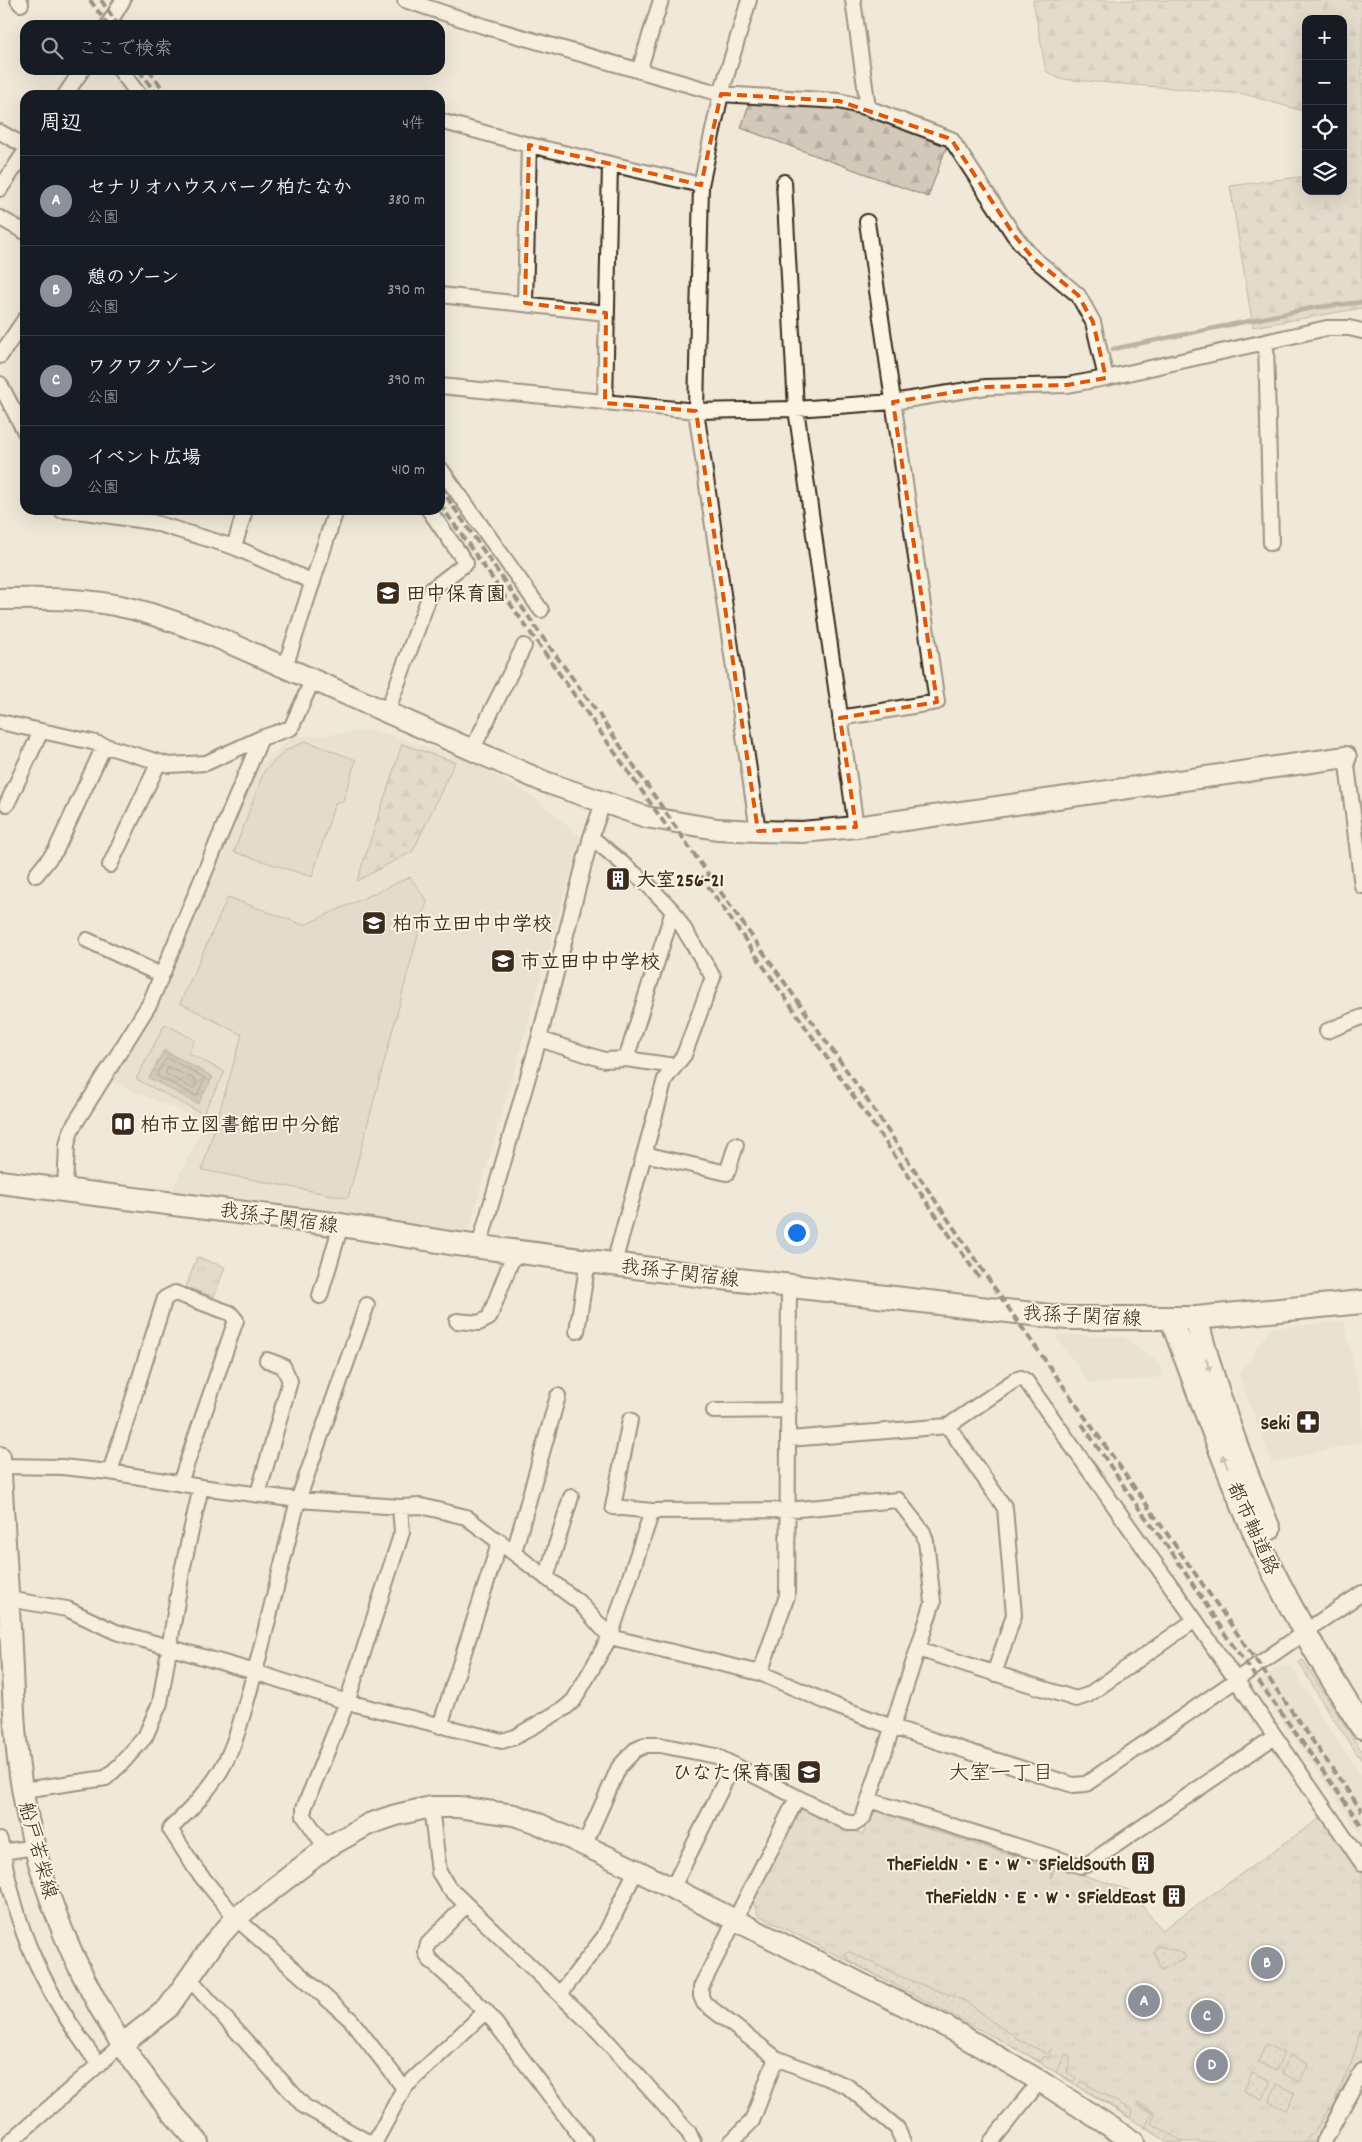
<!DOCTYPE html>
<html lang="ja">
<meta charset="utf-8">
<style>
:root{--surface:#171b24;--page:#242831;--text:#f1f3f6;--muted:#9ea1a6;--line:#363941;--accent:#8c9099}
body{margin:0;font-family:Dekko,"Klee One",sans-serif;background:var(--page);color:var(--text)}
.controls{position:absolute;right:15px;top:15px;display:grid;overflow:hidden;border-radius:10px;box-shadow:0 5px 20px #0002}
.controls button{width:45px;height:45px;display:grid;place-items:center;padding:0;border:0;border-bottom:1px solid var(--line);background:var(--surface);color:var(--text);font:25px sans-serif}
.you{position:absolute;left:796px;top:1232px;width:18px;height:18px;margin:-12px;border:4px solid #fff;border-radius:50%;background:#1a73e8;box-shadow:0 0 0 8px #1a73e833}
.badge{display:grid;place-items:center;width:32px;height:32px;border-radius:50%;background:var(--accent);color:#fff;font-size:16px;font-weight:700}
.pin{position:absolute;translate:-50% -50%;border:2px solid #fff;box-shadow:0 1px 5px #0006}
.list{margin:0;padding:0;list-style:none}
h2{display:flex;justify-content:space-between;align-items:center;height:65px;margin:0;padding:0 20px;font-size:21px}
h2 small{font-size:16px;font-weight:400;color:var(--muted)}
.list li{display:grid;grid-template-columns:32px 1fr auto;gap:15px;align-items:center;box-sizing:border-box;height:90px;padding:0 20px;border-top:1px solid var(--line)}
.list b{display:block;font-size:19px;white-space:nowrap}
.list p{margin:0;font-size:16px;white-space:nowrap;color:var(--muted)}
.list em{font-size:16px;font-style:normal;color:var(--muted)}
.icon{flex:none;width:28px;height:28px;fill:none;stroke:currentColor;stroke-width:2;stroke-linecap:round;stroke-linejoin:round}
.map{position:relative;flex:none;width:1362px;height:2142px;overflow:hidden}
.search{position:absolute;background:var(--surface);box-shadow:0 5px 20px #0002;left:20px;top:20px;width:425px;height:55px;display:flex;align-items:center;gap:12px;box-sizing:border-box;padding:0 18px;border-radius:15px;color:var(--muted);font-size:19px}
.panel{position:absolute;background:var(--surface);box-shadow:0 5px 20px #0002;left:20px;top:90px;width:425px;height:425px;border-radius:15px}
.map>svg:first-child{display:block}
.built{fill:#e1d9c9}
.grass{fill:url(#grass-tufts);stroke:#867a6c}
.forest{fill:url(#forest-firs);stroke:#867a6c}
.garden{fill:url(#garden-dots);stroke:#867a6c}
.pitch{fill:#d2c9ba;stroke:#867a6c}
.water{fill:url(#water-waves);stroke:#7e7163}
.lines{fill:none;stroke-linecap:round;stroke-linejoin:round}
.shore{stroke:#67594c;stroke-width:1}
.stream{stroke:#7e7163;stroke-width:4.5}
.street-casing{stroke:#3b2a1e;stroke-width:18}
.secondary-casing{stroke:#3b2a1e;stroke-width:24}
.primary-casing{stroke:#3b2a1e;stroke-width:26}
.street{stroke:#fcf5e5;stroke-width:14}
.secondary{stroke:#fcf5e5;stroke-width:20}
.primary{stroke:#fcf5e5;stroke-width:22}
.rail{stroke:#3b2a1e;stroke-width:4;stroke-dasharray:8 4;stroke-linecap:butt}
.oneway{fill:#9c9082}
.marked{fill:none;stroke:#df570d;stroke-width:4;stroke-dasharray:10 6;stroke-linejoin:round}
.labels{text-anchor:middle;stroke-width:4;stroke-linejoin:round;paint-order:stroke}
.poi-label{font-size:20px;font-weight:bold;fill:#3b2a1e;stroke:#fcf5e5;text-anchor:start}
.street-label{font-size:20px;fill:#3b2a1e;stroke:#fcf5e5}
.neighbourhood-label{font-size:21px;fill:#3b2a1e;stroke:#fcf5e5}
</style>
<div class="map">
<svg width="1362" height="2142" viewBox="0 0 1362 2142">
<defs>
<pattern id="grass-tufts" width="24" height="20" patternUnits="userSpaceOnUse" patternTransform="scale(1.25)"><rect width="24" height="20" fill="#d2c9ba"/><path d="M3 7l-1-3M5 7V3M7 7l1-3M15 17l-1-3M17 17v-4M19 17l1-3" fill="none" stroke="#b5ad9f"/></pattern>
<pattern id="forest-firs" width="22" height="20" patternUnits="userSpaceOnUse" patternTransform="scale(1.25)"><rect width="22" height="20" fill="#d2c9ba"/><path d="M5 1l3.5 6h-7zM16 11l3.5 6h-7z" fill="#b5ad9f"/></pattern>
<pattern id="garden-dots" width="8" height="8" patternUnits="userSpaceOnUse" patternTransform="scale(1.25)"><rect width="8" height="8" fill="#d2c9ba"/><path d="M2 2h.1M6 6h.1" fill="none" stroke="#b5ad9f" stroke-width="1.8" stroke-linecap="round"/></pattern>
<pattern id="water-waves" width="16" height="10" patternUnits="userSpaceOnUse" patternTransform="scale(1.25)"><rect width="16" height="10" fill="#aaa091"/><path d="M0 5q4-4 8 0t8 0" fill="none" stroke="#8c8376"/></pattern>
</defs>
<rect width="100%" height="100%" fill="#f0e9d9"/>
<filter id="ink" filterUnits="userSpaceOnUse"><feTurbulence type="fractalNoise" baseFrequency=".02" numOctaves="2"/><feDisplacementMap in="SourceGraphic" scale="10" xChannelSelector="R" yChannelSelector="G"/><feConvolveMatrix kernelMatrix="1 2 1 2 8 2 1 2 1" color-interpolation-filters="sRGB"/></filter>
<g filter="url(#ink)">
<path class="built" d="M 371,729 L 473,762 L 534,798 L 581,837 L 467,1236 L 171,1192 L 205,1121 L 109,1081 L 156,1010 L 256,769 L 291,737 L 324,735 Z
M 1344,1321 L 1362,1400 L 1362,1442 L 1272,1463 L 1239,1375 L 1270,1328 Z
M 1054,1334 L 1124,1337 L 1160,1364 L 1164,1377 L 1090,1384 Z
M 1280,1665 L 1292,1667 L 1329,1729 L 1362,1776 L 1362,1836 L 1260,1689 L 1262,1679 Z"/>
<path class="grass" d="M 197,1257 L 225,1267 L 214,1297 L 186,1287 Z
M 1303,1660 L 1362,1752 L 1362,1761 L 1326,1708 L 1299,1662 Z
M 806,1807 L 863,1835 L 871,1811 L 878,1808 L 1129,1890 L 1162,1930 L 1323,1816 L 1362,1871 L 1362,2059 L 1315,2142 L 1168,2142 L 1005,2041 L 758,1915 L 753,1902 L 799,1809 Z"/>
<path class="forest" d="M 1033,0 L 1362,0 L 1362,308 L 1253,327 L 1230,186 L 1306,176 L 1306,191 L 1343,191 L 1343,19 L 1306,19 L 1306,112 L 1244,94 L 1060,79 L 1046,71 Z
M 750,101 L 836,105 L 867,113 L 948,143 L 928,197 L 741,128 Z
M 402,744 L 455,762 L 413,851 L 357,881 Z"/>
<path class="garden" d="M 901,1815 L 1055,1865 L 1051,1878 L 1051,1868 L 900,1820 Z
M 1158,1946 L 1178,1951 L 1185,1955 L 1185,1959 L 1161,1970 L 1154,1952 L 1156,1947 Z
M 850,1952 L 904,1978 L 963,2000 C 981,2010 993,2025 1012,2034 L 1014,2032 L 1017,2033 L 1015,2037 C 1025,2044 1037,2048 1048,2054 L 1051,2049 L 1053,2050 L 1049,2059 L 1044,2056 L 1041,2062 L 848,1960 L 845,1953 Z
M 1362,2026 L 1362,2059 L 1340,2101 L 1335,2099 L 1336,2097 L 1352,2061 Z
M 1266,2044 L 1284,2053 L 1276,2070 L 1258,2062 Z
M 1066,2054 L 1071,2057 L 1067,2072 L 1076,2078 L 1073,2082 L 1056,2072 Z
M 1290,2055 L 1308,2064 L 1300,2082 L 1282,2073 Z
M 1252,2072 L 1271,2081 L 1262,2099 L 1244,2091 Z
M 1081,2081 L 1133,2111 L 1130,2117 L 1078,2086 Z
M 1277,2084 L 1295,2093 L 1286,2110 L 1269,2102 Z
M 1138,2103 L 1156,2113 L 1151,2123 L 1183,2142 L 1168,2142 L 1145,2127 L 1153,2113 L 1137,2105 Z
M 1329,2109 L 1335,2110 L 1315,2142 L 1304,2142 L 1313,2133 Z"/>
<path class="pitch" d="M 306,741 L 356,760 L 343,801 L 335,803 L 312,877 L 234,852 L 264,771 L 285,751 Z
M 410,877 L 427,901 L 348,1198 L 202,1170 L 242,1035 L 180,1003 L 228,897 L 304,925 Z
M 165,1024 L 195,1040 L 188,1053 L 225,1072 L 203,1114 L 136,1079 Z"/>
<path class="water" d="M 164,1050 L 213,1077 L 198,1104 L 149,1078 Z"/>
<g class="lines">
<path class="shore" d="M 167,1058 L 205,1078 L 197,1096 L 157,1076 L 157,1074 Z
M 168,1067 L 196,1080 L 195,1087 L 192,1088 L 166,1074 Z"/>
<path class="stream" d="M 1113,349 L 1312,308 L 1362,302"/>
<defs>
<path id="street" d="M 18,0 L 21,4
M 405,0 L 483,26 L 721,94 L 839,101 L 868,108 L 951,139 L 1014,235 L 1032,257 L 1078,295 L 1093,322 L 1106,378 L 1327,328 L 1349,328 L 1362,331
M 749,0 L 721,94 L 701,185 L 696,411 L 758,831
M 853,0 L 868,108
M 108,25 L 123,0
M 120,70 L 139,95
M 639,71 L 661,0
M 65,95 L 82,70
M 440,121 L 529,145 L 701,185
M 0,132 L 25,146
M 784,182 L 796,409 L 856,827
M 0,189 L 25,152
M 0,218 L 25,232
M 440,295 L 606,313
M 525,303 L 529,145
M 1266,342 L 1271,543
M 0,356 L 25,319
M 0,384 L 25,432
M 440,386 L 696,411 L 796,409 L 893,402 L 986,387 L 1067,385 L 1106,378
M 605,403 L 610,164
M 440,468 L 541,610
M 61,510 L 85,512 L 152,522 L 234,547 L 245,510
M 234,547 L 313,582
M 285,667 L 336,510
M 387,712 L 432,589 L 466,563 L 429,510
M 840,718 L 937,702 L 867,222
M 0,722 L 92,742 L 169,765 L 206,763 L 261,738 L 291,728 L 313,679
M 472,750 L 524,646
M 1346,757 L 1362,886
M 7,804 L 41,731
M 591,837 L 647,884 L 673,911 L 713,977 L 684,1055 L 665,1079 L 614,1263
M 110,865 L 159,762
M 36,875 L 56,850 L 104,746
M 87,940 L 161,975
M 1327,1031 L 1362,1017
M 539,1039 L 604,1060 L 626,1059 L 675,1066
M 626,1059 L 673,911
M 644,1154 L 727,1173 L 736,1145
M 65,1189 L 67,1145 L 71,1130 L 150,1003 L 261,738
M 479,1246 L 539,1039 L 591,837 L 603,803
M 320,1296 L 341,1225
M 367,1305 L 298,1500 L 255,1672 L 347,1702 L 502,1741 L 515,1737 L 565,1708 L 574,1700 L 610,1637 L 652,1511 L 787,1510 L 898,1500 L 923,1532 L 926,1541 L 933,1602 L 863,1818 L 856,1823 L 848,1823 L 716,1756 L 660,1745 L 646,1745 L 635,1750 L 619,1767 L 584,1846
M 457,1321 L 479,1323 L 489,1318 L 510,1264 L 517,1251
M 577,1331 L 588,1260
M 714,1411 L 789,1410
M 630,1420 L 613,1507 L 652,1511
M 948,1426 L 1005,1508 L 1014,1615 L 994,1674
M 789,1439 L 948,1426 L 1015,1380 L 1021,1378 L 1026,1381 L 1195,1620 L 1362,1863
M 0,1466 L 62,1467 L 110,1472 L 201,1487 L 298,1500 L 400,1507 L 421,1506 L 466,1517 L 580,1603 L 610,1637 L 760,1673 L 836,1706 L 892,1727 L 1073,1785 L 1086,1784 L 1305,1632
M 110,1472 L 165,1298 L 175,1293 L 230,1313 L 236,1320 L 180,1483
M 258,1494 L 290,1381 L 283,1366 L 267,1360
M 514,1552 L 558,1396
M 546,1578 L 571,1497
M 8,1599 L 67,1609 L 116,1632 L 255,1672 C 245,1704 238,1741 221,1770 C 207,1793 189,1811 170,1829 L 197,1871 L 236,1918 L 351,2020 L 404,2088
M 1316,1624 L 1362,1593
M 918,1649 L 1076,1699 L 1088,1695 L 1195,1620
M 760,1673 L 787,1596 L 789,1286
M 440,1726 L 500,1541
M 23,1790 L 106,1778 L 121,1764 L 145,1737 L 160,1703 L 182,1571 L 201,1487
M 797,1798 L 701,1987 L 701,1996 L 704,2003 L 776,2058 L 847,2086 L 897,2128 L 903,2142
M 869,1800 L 1081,1866 L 1088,1864 L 1274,1737
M 431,1807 L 439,1872 L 448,1887 L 600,2033 L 689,2133 L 693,2142
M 0,1840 C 6,1874 19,1927 34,1958 C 51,1996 74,2031 99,2065
M 326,1848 L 304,1816 L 304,1808 L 347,1702 L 402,1532 L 400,1507
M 2,1852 L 35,1847
M 672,1889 L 733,1765
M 466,1905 L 428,1944 L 426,1952 L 429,1959 L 486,2011 L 585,2142
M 189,1978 L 304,2106 L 368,2142
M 560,1994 L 604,1937 L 636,1870
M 10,2142 L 121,2045
M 375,2142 L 404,2088 L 486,2011
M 731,2142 L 752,2121 L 776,2058
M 991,2142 L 1040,2081
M 1324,2142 L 1362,2071"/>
<path id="secondary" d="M 0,599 C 44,598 90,598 133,609 C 161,616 189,627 216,637 L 545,782 L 646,817 L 717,829 L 758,831 L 802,832 L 856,827 L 1346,757
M 0,1457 C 3,1514 7,1570 10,1627 C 13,1681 13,1735 22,1788 C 44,1921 107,2044 198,2142
M 121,2045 L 168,2008 L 216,1940 L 236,1918 L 326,1848 L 369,1824 L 396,1815 L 431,1807 L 458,1807 L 514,1815 L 535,1822 L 636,1870 L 945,2026 L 1040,2081 L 1134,2142"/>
<path id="primary" d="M 0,1182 L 341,1225 L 450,1243 L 705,1276 L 1067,1318 L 1196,1318 L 1362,1302
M 1171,1318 C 1197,1388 1222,1459 1252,1527 C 1283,1597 1321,1663 1362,1727
M 1196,1318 C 1215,1390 1240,1460 1269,1529"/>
</defs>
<use href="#street" class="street-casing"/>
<use href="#secondary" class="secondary-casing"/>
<use href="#primary" class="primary-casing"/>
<use href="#street" class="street"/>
<use href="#secondary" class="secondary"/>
<use href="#primary" class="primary"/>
<path class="rail" d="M 90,0 L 108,25
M 101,0 L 118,25
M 139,70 L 157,95
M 149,70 L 167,95
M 440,487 L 541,635 L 598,713 L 696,857 L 859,1088 L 1002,1299 L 1362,1811
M 440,504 L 670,831
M 701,876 L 980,1279
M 1082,1424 L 1140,1510 L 1173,1554 L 1227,1637 L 1362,1826"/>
</g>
<defs><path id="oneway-solid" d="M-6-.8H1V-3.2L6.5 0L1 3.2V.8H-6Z" transform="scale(1.25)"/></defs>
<g class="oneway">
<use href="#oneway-solid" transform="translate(1208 1365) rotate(73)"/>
<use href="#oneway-solid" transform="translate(1225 1461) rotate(-111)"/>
</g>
</g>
<path d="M0 0H1362V2142H0ZM 721,94 L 839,101 L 951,139 L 1014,235 L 1032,257 L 1078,295 L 1093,322 L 1106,378 L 1067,385 L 986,387 L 893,402 L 937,702 L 840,718 L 856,827 L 758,831 L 696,411 L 605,403 L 606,313 L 525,303 L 529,145 L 701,185 Z" fill="#f0e9d9" fill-opacity=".55" fill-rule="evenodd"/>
<path class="marked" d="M 721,94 L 839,101 L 951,139 L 1014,235 L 1032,257 L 1078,295 L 1093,322 L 1106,378 L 1067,385 L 986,387 L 893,402 L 937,702 L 840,718 L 856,827 L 758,831 L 696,411 L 605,403 L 606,313 L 525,303 L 529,145 L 701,185 Z"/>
<defs>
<symbol id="school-square" viewBox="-11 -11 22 22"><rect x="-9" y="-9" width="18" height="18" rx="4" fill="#3b2a1e" stroke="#fcf5e5"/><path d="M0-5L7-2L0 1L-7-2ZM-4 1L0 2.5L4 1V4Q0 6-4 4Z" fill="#fff"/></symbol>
<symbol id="building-square" viewBox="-11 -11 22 22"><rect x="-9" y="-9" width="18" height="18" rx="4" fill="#3b2a1e" stroke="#fcf5e5"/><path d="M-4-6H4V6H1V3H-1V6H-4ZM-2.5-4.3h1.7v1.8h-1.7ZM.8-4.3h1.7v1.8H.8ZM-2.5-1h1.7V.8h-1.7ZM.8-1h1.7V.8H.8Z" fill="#fff"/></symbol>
<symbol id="library-square" viewBox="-11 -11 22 22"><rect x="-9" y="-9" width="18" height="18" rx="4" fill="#3b2a1e" stroke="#fcf5e5"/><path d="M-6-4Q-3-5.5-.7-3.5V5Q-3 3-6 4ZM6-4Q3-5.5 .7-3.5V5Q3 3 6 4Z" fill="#fff"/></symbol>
<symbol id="pharmacy-square" viewBox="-11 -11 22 22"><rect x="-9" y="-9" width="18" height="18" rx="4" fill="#3b2a1e" stroke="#fcf5e5"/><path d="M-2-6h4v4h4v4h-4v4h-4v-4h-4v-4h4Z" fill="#fff"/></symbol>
</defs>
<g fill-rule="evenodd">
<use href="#school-square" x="374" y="579" width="28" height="28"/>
<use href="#building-square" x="604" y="865" width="28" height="28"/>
<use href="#school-square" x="360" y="909" width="28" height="28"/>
<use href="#school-square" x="489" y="947" width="28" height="28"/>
<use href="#library-square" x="109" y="1110" width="28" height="28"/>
<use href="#pharmacy-square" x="1294" y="1408" width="28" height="28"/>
<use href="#school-square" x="795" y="1758" width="28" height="28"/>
<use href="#building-square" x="1129" y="1849" width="28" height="28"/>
<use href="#building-square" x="1160" y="1882" width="28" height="28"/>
</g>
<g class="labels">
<g class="poi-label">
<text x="406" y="600">田中保育園</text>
<text x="636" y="886">大室256-21</text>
<text x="392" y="930">柏市立田中中学校</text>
<text x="520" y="968">市立田中中学校</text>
<text x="140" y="1131">柏市立図書館田中分館</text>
<text x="1290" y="1429" text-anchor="end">Seki</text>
<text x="792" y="1779" text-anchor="end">ひなた保育園</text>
<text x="1126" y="1870" text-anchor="end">TheFieldN・E・W・SFieldSouth</text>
<text x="1156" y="1903" text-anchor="end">TheFieldN・E・W・SFieldEast</text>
</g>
<g class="street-label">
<text transform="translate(279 1217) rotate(8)" y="7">我孫子関宿線</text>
<text transform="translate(680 1272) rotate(7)" y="7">我孫子関宿線</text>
<text transform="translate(1082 1315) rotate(3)" y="7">我孫子関宿線</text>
<text transform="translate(1254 1528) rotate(66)" y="7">都市軸道路</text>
<text transform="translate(39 1850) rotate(75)" y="7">船戸若柴線</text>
</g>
<g class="neighbourhood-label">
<text x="1001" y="1779">大室一丁目</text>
</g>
</g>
</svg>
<div class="controls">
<button>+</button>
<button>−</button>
<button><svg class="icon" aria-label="locate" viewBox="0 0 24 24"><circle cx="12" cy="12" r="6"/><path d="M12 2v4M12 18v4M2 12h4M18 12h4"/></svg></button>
<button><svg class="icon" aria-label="layers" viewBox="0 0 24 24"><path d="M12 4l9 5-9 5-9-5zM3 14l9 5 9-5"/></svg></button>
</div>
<div class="you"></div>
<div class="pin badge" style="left:1144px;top:2001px">A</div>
<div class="pin badge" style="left:1267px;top:1963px">B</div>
<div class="pin badge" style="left:1207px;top:2016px">C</div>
<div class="pin badge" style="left:1212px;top:2065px">D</div>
<div class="search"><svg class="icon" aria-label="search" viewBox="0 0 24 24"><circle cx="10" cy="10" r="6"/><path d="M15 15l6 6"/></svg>ここで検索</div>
<section class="panel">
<h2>周辺<small>4件</small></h2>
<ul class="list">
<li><span class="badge">A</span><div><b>セナリオハウスパーク柏たなか</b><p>公園</p></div><em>380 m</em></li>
<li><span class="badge">B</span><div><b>憩のゾーン</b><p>公園</p></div><em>390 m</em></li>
<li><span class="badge">C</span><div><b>ワクワクゾーン</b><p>公園</p></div><em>390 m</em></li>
<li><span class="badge">D</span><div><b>イベント広場</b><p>公園</p></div><em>410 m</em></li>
</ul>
</section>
</div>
